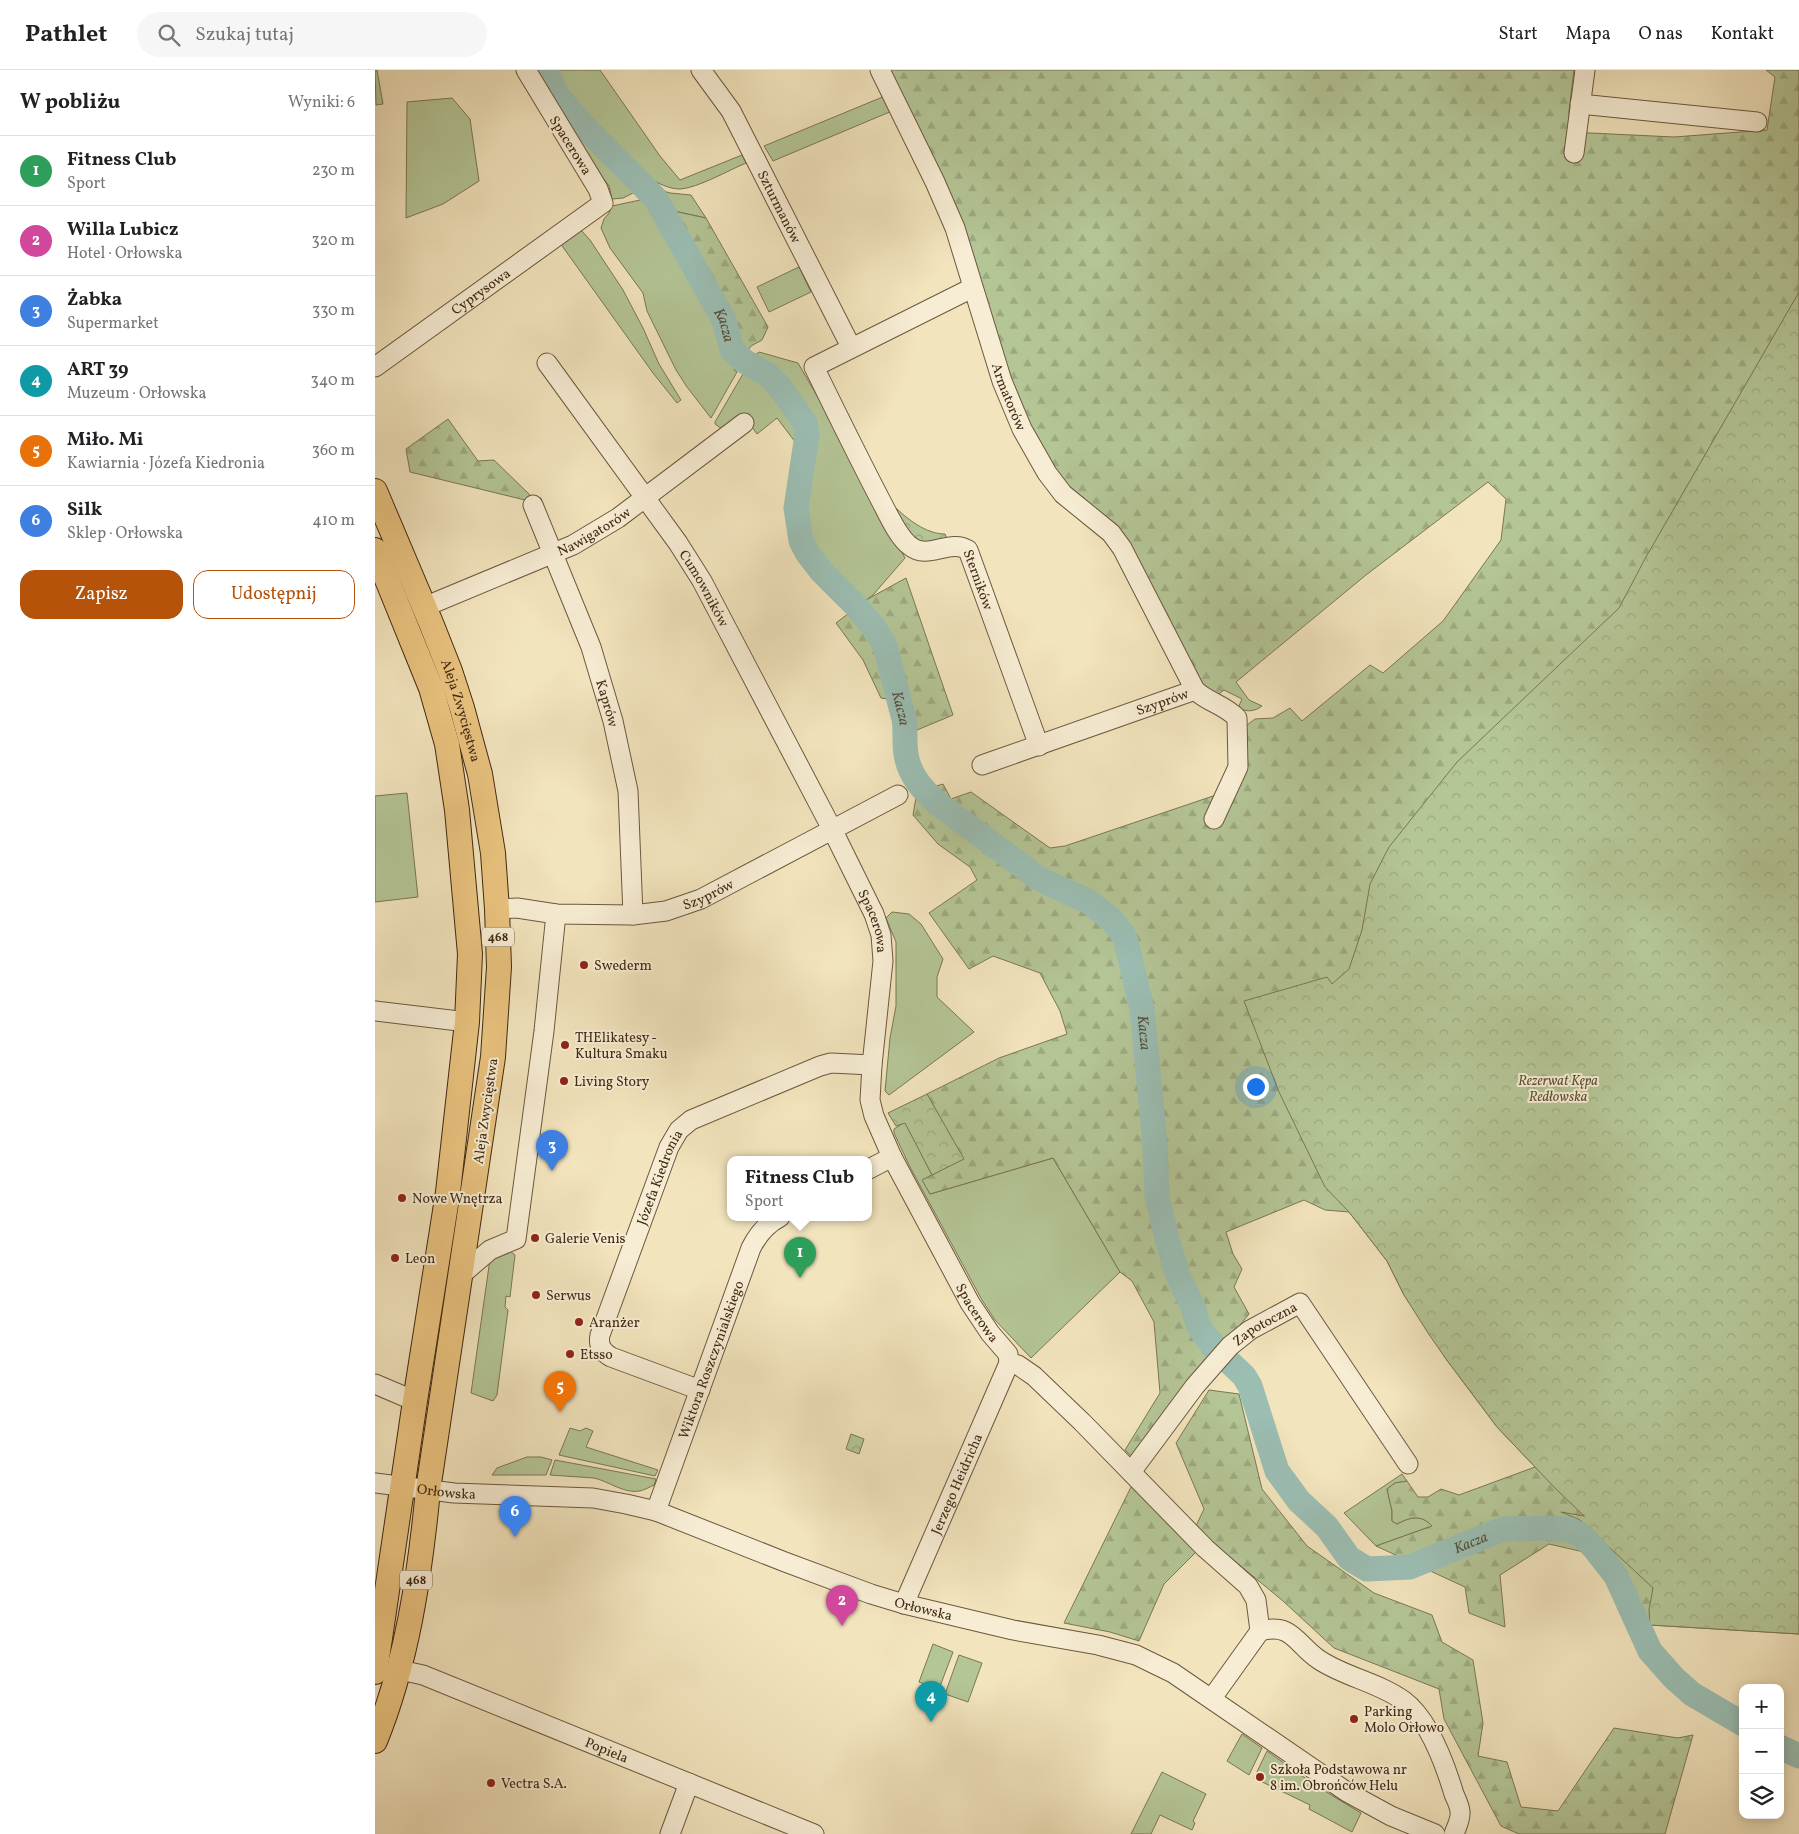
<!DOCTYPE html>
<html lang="pl">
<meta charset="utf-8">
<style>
:root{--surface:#fff;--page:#f6f6f6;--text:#202124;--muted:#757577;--line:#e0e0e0;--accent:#b45309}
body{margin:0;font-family:Vollkorn,serif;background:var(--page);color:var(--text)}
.controls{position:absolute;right:15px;bottom:15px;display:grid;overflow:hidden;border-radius:10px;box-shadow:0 2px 12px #0003}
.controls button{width:45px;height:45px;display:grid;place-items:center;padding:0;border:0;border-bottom:1px solid var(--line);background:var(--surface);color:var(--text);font:25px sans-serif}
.you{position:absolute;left:880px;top:1016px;width:18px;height:18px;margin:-12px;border:4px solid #fff;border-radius:50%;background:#1a73e8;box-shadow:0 0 0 8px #1a73e833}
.badge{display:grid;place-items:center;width:32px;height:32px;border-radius:50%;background:var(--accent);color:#fff;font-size:16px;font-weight:700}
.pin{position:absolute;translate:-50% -41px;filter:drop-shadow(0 1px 2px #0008)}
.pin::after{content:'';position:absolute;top:26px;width:18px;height:15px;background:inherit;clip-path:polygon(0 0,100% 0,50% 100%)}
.popup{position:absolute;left:352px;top:1086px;width:145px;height:65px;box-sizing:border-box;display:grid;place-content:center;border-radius:10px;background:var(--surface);filter:drop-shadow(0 1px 4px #0005);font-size:16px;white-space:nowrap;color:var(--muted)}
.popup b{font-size:19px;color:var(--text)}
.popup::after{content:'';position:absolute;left:50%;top:100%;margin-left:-10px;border:10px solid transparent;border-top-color:var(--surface)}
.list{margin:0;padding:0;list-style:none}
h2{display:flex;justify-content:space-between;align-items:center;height:65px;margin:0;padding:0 20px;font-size:21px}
h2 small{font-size:16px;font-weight:400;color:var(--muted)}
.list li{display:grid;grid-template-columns:32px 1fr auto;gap:15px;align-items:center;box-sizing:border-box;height:70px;padding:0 20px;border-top:1px solid var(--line)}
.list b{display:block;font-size:19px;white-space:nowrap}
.list p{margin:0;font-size:16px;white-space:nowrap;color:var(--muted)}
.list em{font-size:16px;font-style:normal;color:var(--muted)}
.actions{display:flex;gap:10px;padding:15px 20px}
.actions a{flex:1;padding:11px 0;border:1px solid var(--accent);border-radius:15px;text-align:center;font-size:18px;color:var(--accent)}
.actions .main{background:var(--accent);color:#fff}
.icon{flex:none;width:28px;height:28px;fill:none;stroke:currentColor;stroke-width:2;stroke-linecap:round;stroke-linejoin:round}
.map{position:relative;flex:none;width:1424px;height:1764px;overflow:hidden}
header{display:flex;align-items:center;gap:30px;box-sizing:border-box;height:70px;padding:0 25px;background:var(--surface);border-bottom:1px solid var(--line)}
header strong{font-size:24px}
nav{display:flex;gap:28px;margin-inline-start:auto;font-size:18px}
.search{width:350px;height:45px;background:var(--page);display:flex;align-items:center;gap:12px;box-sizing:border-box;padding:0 18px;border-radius:28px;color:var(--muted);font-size:19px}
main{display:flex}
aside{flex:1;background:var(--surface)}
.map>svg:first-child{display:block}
.green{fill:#b4c596;stroke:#7a7754}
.forest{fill:url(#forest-firs);stroke:#7a7754}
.park{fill:url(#park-crowns);stroke:#7a7754}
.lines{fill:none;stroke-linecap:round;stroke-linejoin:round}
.river{stroke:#9bbeb3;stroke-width:25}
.minor-casing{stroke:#6c583d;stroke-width:21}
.major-casing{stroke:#402912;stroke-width:26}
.minor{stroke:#f7edd4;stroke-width:19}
.major{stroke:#e9c27e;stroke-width:24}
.poi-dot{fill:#8f2418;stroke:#f7edd4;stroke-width:2}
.labels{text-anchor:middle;stroke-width:4;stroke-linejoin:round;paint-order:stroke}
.shield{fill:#f7edd4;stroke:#77644c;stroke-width:1}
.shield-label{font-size:12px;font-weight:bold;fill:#402912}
.street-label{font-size:14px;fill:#402912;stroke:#f7edd4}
.poi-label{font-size:14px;fill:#402912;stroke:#f7edd4;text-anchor:start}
.park-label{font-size:14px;font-style:italic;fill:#5d5033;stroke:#f7edd4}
.water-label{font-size:15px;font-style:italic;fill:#574e3a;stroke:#f7edd4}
</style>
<header>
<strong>Pathlet</strong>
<div class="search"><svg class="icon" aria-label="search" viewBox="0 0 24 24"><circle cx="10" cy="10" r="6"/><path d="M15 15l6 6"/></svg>Szukaj tutaj</div>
<nav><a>Start</a><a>Mapa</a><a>O nas</a><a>Kontakt</a></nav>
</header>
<main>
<aside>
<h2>W pobliżu<small>Wyniki: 6</small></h2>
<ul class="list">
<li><span class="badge" style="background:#2e9e5b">1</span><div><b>Fitness Club</b><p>Sport</p></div><em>230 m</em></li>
<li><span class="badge" style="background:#d1479c">2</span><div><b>Willa Lubicz</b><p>Hotel · Orłowska</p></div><em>320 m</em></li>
<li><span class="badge" style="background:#3f7fe0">3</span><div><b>Żabka</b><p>Supermarket</p></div><em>330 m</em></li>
<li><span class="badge" style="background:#0f9aa8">4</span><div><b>ART 39</b><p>Muzeum · Orłowska</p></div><em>340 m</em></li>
<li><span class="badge" style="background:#e8710a">5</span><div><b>Miło. Mi</b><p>Kawiarnia · Józefa Kiedronia</p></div><em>360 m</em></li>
<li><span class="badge" style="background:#3f7fe0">6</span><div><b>Silk</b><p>Sklep · Orłowska</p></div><em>410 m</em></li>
</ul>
<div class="actions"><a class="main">Zapisz</a><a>Udostępnij</a></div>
</aside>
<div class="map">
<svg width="1424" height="1764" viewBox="0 0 1424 1764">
<defs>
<pattern id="forest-firs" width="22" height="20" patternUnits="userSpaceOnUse" patternTransform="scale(1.25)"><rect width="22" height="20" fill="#b4c596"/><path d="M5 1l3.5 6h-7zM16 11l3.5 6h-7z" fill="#9ca980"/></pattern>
<pattern id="park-crowns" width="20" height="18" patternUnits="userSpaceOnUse" patternTransform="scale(1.25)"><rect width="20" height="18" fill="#b4c596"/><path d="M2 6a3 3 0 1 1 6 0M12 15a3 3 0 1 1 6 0" fill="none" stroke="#9ca980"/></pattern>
</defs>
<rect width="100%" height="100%" fill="#f2e4bd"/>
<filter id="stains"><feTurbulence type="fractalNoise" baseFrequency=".004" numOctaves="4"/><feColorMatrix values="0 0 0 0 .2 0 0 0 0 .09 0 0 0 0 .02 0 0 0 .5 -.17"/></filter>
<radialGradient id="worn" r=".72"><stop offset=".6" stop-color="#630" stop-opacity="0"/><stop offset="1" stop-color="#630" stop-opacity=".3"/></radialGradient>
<path class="green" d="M 0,0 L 2,0 L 8,34 L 1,35 Z
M 157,0 L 166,0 C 180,33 206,56 232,81 C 244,93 255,106 266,119 L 248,128 L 237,129 L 234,116 L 218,95 Z
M 175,0 L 225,0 L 285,86 L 305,110 L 367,85 L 371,93 C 354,100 323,118 305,119 C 296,119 287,115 279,111 L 272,115 L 210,52 L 192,31 Z
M 510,26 L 517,41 L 398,91 L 389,76 Z
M 77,28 L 95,49 L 104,111 L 68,134 L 31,148 L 32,32 Z
M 282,119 L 295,123 L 316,125 L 331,148 L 294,140 L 290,141 L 286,128 L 280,120 Z
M 270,125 L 294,161 L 344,252 L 354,283 L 364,291 L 359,300 L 362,302 L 336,348 L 312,317 L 301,300 L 272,241 L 268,223 L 235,178 L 226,158 L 229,149 L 234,143 L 237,136 L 265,130 Z
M 205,159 L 215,170 L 248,220 L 268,258 L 284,294 L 306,330 L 302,333 L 278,303 L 185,173 Z
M 424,197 L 436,222 L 394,242 L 382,217 Z
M 384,282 L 423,293 L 456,350 L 530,488 L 498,525 L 485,535 C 470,516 432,475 430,452 C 429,435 435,419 436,402 C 437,390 432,375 438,364 C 431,346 412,318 397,305 C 391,300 383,296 376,292 L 380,285 Z
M 372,297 L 390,308 L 410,330 L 425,352 L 428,373 L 424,377 L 402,348 L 382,364 L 369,346 L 347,359 L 340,354 L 340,352 Z
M 32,723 L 43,827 L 0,832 L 0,726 Z
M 517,842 L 534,844 L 546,854 L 568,889 L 562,907 L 562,927 L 599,962 L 514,1025 L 510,1021 L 515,968 L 521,936 L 521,872 L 511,848 Z
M 530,1052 L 557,1105 L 548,1110 L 555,1124 L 678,1088 L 745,1202 L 656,1288 L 620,1250 L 607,1230 L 535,1097 L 519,1063 L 519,1059 Z
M 136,1182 L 140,1185 L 135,1227 L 131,1226 L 130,1237 L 133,1240 L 122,1325 L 118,1331 L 96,1323 L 115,1189 Z
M 195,1358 L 205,1361 L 211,1358 L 218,1361 L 211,1377 L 283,1400 L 280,1406 L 184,1385 Z
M 152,1387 L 166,1387 L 177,1390 L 171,1405 L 117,1405 L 122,1398 Z
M 180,1390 L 281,1409 L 279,1415 C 275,1417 269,1420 265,1421 C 249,1424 233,1411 219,1408 L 175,1405 Z
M 1027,1404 L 1032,1411 L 1020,1413 L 1012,1419 L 1017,1441 L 1017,1451 L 1022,1454 C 1035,1447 1046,1444 1057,1456 L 1001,1476 L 969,1443 Z
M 558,1574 L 578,1582 L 564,1619 L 544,1612 Z
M 584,1585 L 607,1593 L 593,1632 L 570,1624 Z
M 867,1664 L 887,1678 L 874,1705 L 852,1691 Z
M 892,1681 L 940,1715 L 986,1743 L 977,1762 L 934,1739 L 935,1735 L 879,1708 Z
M 787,1702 L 831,1724 L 818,1751 L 820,1753 L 817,1760 L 785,1745 L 776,1764 L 756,1764 Z"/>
<path class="forest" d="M 511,0 L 1199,0 L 1194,41 L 1194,62 L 1299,67 L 1392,60 L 1400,7 L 1391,0 L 1424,0 L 1424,1564 L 1275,1555 L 1213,1483 L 1174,1474 L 1125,1505 L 1130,1557 L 1094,1543 L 1090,1517 L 1001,1476 L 1057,1456 C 1046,1444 1035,1447 1022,1454 L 1017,1451 L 1017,1441 L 1012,1419 L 1020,1413 L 1032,1411 L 1043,1427 L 1053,1427 L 1066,1419 L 1084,1425 L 1160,1397 L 1122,1357 L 1071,1289 L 1029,1225 L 1012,1191 L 974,1142 L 950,1140 L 929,1130 L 851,1162 L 858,1184 L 867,1199 L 859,1217 L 874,1244 L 757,1387 L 750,1380 L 785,1323 L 779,1252 L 757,1211 L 745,1202 L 678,1088 L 555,1124 L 547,1110 L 588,1089 L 552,1024 L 624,988 L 692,964 L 685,941 L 665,903 L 618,886 L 594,899 L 554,843 L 602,810 L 595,797 L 563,774 L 538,745 L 542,722 L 568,714 L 576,729 L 596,722 L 675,778 L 690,776 L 844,724 L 868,658 L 880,649 L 898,648 L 915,638 L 927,651 L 995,595 L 1008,603 L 1068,551 L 1126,470 L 1131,429 L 1113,412 L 991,505 L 861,612 L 874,630 L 887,636 C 879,642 872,642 863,638 L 867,629 L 849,620 L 840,627 L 830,622 L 769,504 L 691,417 L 652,357 Z
M 294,140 L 331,148 L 393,257 L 387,270 L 376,276 L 369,286 L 361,277 L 355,254 L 334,214 L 290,141 Z
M 73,349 L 103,391 L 119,390 L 156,426 L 150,430 L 35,402 L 31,379 Z
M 531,508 L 578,645 L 542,660 L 533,632 L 506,628 L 488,590 L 461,553 L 491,530 Z
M 834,1320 L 864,1324 L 887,1419 L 932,1476 L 999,1523 L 1057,1545 L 1067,1572 L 1098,1590 L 1108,1653 L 1103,1686 L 1132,1692 L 1146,1737 L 1183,1741 L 1239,1658 L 1303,1668 L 1318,1665 L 1290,1764 L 1144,1764 L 1126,1756 L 1069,1649 L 1064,1619 L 959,1578 L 908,1531 L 820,1458 L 829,1439 L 801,1373 Z
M 758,1413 L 824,1479 L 789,1514 L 764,1571 L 735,1562 L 689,1553 Z"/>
<path class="park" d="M 1424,222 L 1424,1564 L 1275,1555 L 1274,1540 L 1278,1518 L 1205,1450 L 1186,1442 L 1209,1446 L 1180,1418 L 1122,1357 L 1071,1289 L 1053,1263 L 1029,1225 L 1012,1191 L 974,1142 L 950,1117 L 904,1022 L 869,931 L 952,907 L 957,914 L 974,899 L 987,860 L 995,814 L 1014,777 L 1082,692 L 1244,538 L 1271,487 Z
M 519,436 C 532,449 551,464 570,464 L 574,474 L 537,472 Z
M 552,1024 L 589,1089 L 557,1105 L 530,1053 L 521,1056 L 513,1043 Z
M 476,1364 L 489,1369 L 484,1384 L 471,1379 Z"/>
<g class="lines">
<g class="river">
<path id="s1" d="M 170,0 L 182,25 L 205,52 L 281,129 L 349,250 L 357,280 L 369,291 L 393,305 L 404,316 L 430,353 L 432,365 L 421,438 L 426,471 L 433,484 L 447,502 L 482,537 L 500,559 L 510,576 L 529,649 C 531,661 529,673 531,684 C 534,705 547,719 562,733 L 663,808 L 714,832 L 737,850 L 750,867 L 767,939 L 780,1074 L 782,1126 L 792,1169 L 803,1206 L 818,1237 L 824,1257 L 841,1280"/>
<path id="s2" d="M 850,1288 L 869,1306 L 875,1316 L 902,1401 L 924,1431 L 952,1457 L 974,1488 L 992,1499 L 1035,1497 L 1128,1459 L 1176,1458 L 1196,1460 L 1207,1466 L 1220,1479 L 1241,1506 L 1275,1581 L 1299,1608 L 1317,1624 L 1368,1654"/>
<path d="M 1405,1677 L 1424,1686"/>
</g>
<defs>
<g id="minor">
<path id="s3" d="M 326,0 L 356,41 L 476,277"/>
<path id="s4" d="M 505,0 L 560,112 L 580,158 L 627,311 L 647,359 L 672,403 L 688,424 L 736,463 L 747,478 L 820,620 C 832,632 850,635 862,648 L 863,697 L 839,749"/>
<path d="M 1205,34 L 1382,52"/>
<path d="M 1199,83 L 1210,0"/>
<path id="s5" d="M 597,218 L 439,297 C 461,342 483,387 506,431 C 513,444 523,467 535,476 C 553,491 575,468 593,480 L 664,676"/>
<path id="s6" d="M 172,293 L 303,473 L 327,511 L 458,761 L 499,844 L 506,865 L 508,891 L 497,995 L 495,1030 L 499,1046 L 517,1087 L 595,1233 L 615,1263 L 633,1284 L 634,1293"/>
<path id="s7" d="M 0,297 L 228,133 L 223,119 L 151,0"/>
<path id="s8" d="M 158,435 L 216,577 L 238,651 L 253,721 L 258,845"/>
<path id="s9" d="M 49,537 L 198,475 L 243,448 L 369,353"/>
<path id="s10" d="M 607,695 L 820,620"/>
<path id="s11" d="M 122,839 L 142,838 L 181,844 L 258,845 L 291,841 L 326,829 L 523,725"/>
<path d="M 0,941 L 92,952"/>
<path d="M 494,1099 L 517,1087"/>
<path d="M 87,1204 L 115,1180 L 141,1169 L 169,961 L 181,844"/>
<path d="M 634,1293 L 643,1295 L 659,1306 L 707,1352 L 830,1478 L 873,1516 L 881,1530 L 885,1561"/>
<path d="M 0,1314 L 40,1331"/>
<path id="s12" d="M 325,1320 L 236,1287 C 227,1282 223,1275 225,1265 L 294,1077 L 304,1060 L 316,1050 L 445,996 L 456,993 L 497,995"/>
<path id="s13" d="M 756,1402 L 820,1316 L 855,1276 L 875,1260 L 925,1233 L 1033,1394"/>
<path id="s14" d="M 0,1413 L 79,1423 L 218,1428 L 251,1434 L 281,1441 L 410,1492 L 496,1524 L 529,1534 L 638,1560 L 723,1575 L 761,1585 L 798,1603 L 972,1722 L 1016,1746 L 1060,1764"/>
<path id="s15" d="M 281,1441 L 376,1178 C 383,1164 391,1154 405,1147"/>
<path id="s16" d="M 529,1534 L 634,1293"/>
<path d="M 885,1561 C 917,1552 921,1574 943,1589 C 969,1607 1003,1612 1029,1631 C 1054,1650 1070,1694 1079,1724 C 1081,1729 1085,1736 1085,1742 C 1086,1749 1081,1758 1079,1764"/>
<path id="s17" d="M 25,1600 L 48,1605 L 439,1764"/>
<path d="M 837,1628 L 885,1561"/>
<path d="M 295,1764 L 314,1713"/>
</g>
<g id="major">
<path id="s18" d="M 0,421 L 56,553 L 75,601 L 87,638 L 105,704 L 118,783 L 122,839 L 124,897 L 118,987 L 53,1420 C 45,1504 32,1593 0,1671"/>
<path d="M 0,480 L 56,618 L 72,674 L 82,740 L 95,884 L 92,952 L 73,1122 L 40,1331 L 0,1602"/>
</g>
</defs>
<use href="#minor" class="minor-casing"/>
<use href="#major" class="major-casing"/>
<use href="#minor" class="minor"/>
<use href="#major" class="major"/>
</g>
<g class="poi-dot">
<circle cx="209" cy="895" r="5"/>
<circle cx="190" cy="975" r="5"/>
<circle cx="189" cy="1011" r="5"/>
<circle cx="27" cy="1128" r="5"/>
<circle cx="160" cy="1168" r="5"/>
<circle cx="20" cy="1188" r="5"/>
<circle cx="161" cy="1225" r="5"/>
<circle cx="204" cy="1252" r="5"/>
<circle cx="195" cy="1284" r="5"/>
<circle cx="979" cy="1649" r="5"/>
<circle cx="885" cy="1707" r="5"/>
<circle cx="116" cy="1713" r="5"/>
</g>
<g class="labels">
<g class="shield">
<rect x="107" y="857.5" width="32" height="19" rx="4"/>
<rect x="25" y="1500.5" width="32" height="19" rx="4"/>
</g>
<g class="shield-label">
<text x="123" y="871">468</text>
<text x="41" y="1514">468</text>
</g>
<g class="street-label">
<text transform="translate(196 75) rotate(58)" y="5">Spacerowa</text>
<text dy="5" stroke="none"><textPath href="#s3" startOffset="158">Szturmanów</textPath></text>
<text dy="5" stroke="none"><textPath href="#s7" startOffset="130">Cyprysowa</textPath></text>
<text dy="5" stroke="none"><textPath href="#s4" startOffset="352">Armatorów</textPath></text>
<text dy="5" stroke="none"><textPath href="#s9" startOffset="186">Nawigatorów</textPath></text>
<text dy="5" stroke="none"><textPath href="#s5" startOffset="472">Sterników</textPath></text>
<text dy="5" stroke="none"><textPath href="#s6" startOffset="275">Cumowników</textPath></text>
<text dy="5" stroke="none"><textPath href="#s10" startOffset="191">Szyprów</textPath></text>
<text dy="5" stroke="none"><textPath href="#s8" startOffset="212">Kaprów</textPath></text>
<text dy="5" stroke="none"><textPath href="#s18" startOffset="236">Aleja Zwycięstwa</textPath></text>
<text dy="5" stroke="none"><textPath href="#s11" startOffset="215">Szyprów</textPath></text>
<text dy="5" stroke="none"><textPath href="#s6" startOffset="649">Spacerowa</textPath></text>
<text transform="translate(110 1041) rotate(-82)" y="5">Aleja Zwycięstwa</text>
<text dy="5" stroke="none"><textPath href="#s12" startOffset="290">Józefa Kiedronia</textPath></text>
<text dy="5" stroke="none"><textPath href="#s6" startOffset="1069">Spacerowa</textPath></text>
<text dy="5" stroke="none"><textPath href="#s13" startOffset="202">Zapotoczna</textPath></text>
<text dy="5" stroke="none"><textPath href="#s15" startOffset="161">Wiktora Roszczynialskiego</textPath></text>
<text dy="5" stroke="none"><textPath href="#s16" startOffset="131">Jerzego Heidricha</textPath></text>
<text dy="5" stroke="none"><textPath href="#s14" startOffset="72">Orłowska</textPath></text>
<text dy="5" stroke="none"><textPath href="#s14" startOffset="568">Orłowska</textPath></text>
<text dy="5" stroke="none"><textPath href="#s17" startOffset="222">Popiela</textPath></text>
</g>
<g class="poi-label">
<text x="219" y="900">Swederm</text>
<text x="200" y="972">THElikatesy -<tspan x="200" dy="16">Kultura Smaku</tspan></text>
<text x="199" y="1016">Living Story</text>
<text x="37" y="1133">Nowe Wnętrza</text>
<text x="170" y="1173">Galerie Venis</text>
<text x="30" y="1193">Leon</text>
<text x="171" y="1230">Serwus</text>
<text x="214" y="1257">Aranżer</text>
<text x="205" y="1289">Etsso</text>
<text x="989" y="1646">Parking<tspan x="989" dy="16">Molo Orłowo</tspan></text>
<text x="895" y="1704">Szkoła Podstawowa nr<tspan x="895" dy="16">8 im. Obrońców Helu</tspan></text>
<text x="126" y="1718">Vectra S.A.</text>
</g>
<g class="park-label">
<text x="1183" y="1015">Rezerwat Kępa<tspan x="1183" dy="16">Redłowska</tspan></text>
</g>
<g class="water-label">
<text dy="5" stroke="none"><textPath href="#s1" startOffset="315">Kacza</textPath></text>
<text dy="5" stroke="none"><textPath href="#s1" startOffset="765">Kacza</textPath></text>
<text dy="5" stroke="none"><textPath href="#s1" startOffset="1201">Kacza</textPath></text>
<text dy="5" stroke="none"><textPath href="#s2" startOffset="370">Kacza</textPath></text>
</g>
</g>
<rect width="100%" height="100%" filter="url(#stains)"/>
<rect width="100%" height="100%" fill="url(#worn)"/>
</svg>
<div class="controls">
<button>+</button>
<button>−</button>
<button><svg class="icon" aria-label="layers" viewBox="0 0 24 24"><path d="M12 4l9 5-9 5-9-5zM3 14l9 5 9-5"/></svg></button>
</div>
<div class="you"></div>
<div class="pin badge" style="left:425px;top:1208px;background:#2e9e5b">1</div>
<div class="popup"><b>Fitness Club</b>Sport</div>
<div class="pin badge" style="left:467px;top:1556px;background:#d1479c">2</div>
<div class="pin badge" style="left:177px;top:1101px;background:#3f7fe0">3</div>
<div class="pin badge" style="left:556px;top:1652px;background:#0f9aa8">4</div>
<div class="pin badge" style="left:185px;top:1342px;background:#e8710a">5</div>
<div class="pin badge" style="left:140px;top:1467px;background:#3f7fe0">6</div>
</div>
</main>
